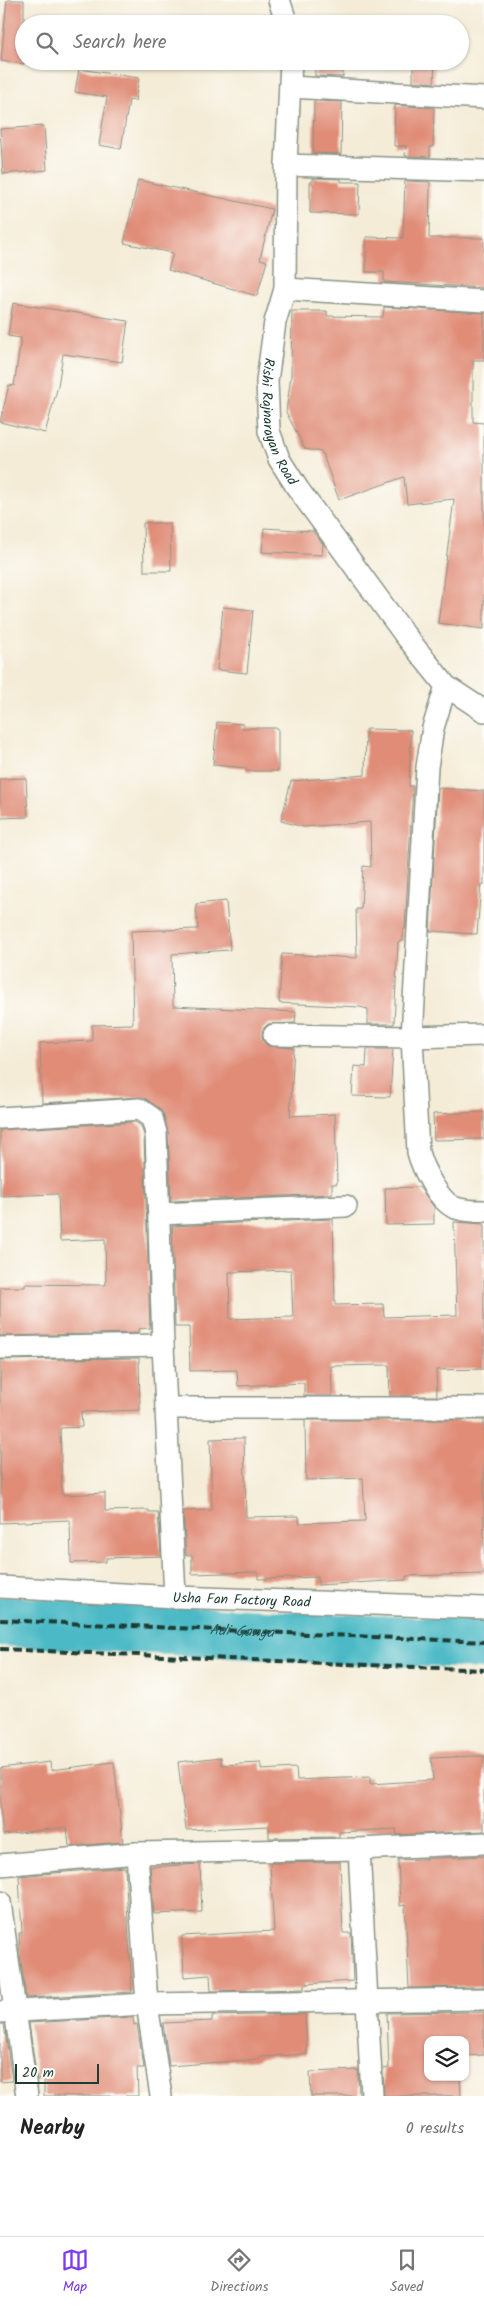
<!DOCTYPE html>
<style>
:root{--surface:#fff;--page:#f2f2f2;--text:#222;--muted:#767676;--line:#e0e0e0;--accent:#7c3aed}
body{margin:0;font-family:Kalam,sans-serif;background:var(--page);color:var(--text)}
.controls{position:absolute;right:15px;bottom:15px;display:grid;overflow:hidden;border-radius:10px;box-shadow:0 1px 4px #0004}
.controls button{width:45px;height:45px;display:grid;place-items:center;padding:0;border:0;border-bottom:1px solid var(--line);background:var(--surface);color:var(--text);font:25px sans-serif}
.scale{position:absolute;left:15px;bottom:12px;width:84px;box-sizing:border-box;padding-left:5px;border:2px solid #1f3d34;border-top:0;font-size:14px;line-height:18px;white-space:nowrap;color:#1f3d34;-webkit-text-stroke:4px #fdfcf7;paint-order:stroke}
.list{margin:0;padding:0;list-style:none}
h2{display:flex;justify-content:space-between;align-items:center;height:65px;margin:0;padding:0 20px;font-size:21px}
h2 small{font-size:16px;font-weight:400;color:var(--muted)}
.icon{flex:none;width:28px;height:28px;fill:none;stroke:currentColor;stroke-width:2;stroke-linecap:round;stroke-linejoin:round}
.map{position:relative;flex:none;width:484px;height:2096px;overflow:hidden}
.search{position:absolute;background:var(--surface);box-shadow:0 1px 4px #0004;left:15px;right:15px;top:15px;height:55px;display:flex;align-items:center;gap:12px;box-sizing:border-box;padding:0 18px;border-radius:28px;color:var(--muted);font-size:19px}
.sheet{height:140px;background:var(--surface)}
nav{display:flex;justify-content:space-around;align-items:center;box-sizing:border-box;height:70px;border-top:1px solid var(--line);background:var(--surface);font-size:14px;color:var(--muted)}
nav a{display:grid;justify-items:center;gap:2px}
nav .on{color:var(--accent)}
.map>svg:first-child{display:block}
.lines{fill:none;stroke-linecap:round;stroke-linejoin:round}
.river{stroke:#4cbac6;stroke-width:50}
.building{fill:#e08c77;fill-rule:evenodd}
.minor-casing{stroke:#8a9486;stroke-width:24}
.minor{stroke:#fff;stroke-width:21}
.rail{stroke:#1f3d34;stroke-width:4;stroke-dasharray:8 4;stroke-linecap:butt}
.labels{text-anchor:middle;stroke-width:4;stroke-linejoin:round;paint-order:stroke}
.street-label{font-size:14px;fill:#1f3d34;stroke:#fdfcf7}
.water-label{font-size:15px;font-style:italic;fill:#2c6260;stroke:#fdfcf7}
</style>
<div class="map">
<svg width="484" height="2096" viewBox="0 0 484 2096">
<rect width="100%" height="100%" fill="#fdfcf7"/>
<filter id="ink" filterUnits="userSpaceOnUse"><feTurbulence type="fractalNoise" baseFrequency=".02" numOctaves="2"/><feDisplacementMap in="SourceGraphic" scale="10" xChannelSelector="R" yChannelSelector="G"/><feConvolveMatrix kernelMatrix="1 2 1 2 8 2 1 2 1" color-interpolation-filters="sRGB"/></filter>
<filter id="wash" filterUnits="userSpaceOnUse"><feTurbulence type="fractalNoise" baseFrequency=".0096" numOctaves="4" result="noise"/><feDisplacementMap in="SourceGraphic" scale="20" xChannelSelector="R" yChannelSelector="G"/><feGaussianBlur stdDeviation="1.12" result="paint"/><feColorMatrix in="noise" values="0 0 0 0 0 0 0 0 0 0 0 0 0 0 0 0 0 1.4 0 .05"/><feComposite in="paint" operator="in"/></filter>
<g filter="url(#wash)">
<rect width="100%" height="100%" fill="#f4ecd7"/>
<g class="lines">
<path class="river" d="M 0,1621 L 341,1639 L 484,1644"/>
</g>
<g id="blocks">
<path class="building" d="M 7,0 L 24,0 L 24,64 L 1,61 Z
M 315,61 L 343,61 L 343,77 L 315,76 Z
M 413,61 L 435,61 L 434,83 L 413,81 Z
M 79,69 L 139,78 L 135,101 L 129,100 L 121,149 L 99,145 L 107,97 L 75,92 Z
M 314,101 L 342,102 L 341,154 L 313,153 Z
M 395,105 L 434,108 L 433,147 L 430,147 L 430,157 L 405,156 L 406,146 L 394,146 Z
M 44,126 L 47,170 L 3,174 L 0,129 Z
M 313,178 L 341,179 L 341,182 L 360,182 L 359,214 L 310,213 L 310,182 L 313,182 Z
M 138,180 L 272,209 L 260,259 L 267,261 L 257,296 L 168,270 L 173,253 L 124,243 Z
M 405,181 L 430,182 L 429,238 L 484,238 L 484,288 L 384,282 L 384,272 L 366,272 L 366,237 L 403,238 Z
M 13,303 L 128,321 L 122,362 L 63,354 L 58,386 L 45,433 L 0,422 L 9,385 L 14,386 L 21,338 L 8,336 Z
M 384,307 L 484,313 L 484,360 L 473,360 L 473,422 L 484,423 L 484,629 L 438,623 L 454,499 L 407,504 L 404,477 L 339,500 L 322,452 L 305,449 L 286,412 L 291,376 L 292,311 L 327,311 L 327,316 L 383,317 Z
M 143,523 L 170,523 L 171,571 L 144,571 Z
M 264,528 L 313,531 L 323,544 L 322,555 L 262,552 Z
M 223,607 L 253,610 L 247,673 L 217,670 Z
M 217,722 L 243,724 L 242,728 L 278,728 L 278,771 L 246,771 L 246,768 L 213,765 Z
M 366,729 L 411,730 L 409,786 L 413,786 L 405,929 L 403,929 L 403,941 L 398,942 L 394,1024 L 368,1024 L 368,1009 L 360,1007 L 279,1003 L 282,954 L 357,958 L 356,909 L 361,909 L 363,866 L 371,867 L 370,822 L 304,827 L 281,821 L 291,781 L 365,775 Z
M 26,778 L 28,817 L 0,818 L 0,779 Z
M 438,788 L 484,791 L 484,885 L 481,884 L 477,934 L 430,931 Z
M 226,901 L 230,950 L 172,954 L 173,1006 L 296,1012 L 295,1023 L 268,1024 L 263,1029 L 262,1035 L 263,1041 L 268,1046 L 294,1048 L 290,1116 L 335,1114 L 337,1184 L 332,1184 L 332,1194 L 171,1201 L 168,1132 L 164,1115 L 159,1108 L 146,1099 L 138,1097 L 42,1103 L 40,1043 L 92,1041 L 92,1025 L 133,1024 L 131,931 L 198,929 L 196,904 Z
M 367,1049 L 393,1049 L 390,1097 L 352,1096 L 354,1066 L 366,1067 Z
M 484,1112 L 484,1139 L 434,1140 L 433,1114 Z
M 135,1122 L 141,1126 L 144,1135 L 150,1328 L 138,1329 L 138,1333 L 0,1336 L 0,1287 L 25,1287 L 25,1284 L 106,1285 L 105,1239 L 60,1241 L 58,1194 L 0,1196 L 0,1130 Z
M 419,1187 L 434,1207 L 434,1224 L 386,1225 L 385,1188 Z
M 333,1219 L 335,1305 L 383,1304 L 384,1317 L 457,1315 L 454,1222 L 484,1224 L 484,1369 L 436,1370 L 437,1396 L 390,1396 L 389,1365 L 331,1366 L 332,1396 L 304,1396 L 304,1383 L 238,1386 L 237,1370 L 190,1371 L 189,1327 L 175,1327 L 172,1226 ZM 291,1270 L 293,1317 L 230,1319 L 229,1272 Z
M 139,1358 L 140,1410 L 81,1412 L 82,1427 L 60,1428 L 62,1495 L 105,1493 L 105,1511 L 149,1510 L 149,1512 L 158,1512 L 161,1556 L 106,1558 L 106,1562 L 71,1563 L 70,1520 L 0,1523 L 0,1360 Z
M 305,1420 L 484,1420 L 484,1574 L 406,1576 L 406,1580 L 318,1585 L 318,1577 L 258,1579 L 258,1572 L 192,1574 L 192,1555 L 186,1555 L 183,1511 L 212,1510 L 210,1439 L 244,1438 L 246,1517 L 299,1516 L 299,1523 L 365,1521 L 363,1478 L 306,1480 Z
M 473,1756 L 484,1756 L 484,1831 L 397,1835 L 396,1829 L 339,1832 L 339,1837 L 269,1838 L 269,1826 L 186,1830 L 178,1762 L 221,1757 L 222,1765 L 261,1763 L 261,1770 L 296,1768 L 297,1780 L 370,1777 L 370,1784 L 433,1780 L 431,1758 Z
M 50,1762 L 51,1770 L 114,1762 L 123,1842 L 69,1846 L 67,1827 L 3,1835 L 0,1809 L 0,1768 Z
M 484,1856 L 484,1987 L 409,1988 L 405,1905 L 400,1906 L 398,1860 Z
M 340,1862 L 343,1933 L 351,1933 L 353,1981 L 304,1984 L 304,1989 L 211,1991 L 210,1975 L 184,1977 L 182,1936 L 274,1931 L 270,1863 Z
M 200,1864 L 202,1912 L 154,1914 L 150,1867 Z
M 125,1867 L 132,1992 L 26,1998 L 20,1955 L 19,1933 L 22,1933 L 19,1876 Z
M 484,2012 L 484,2055 L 465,2056 L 465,2040 L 428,2040 L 428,2077 L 460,2077 L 461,2096 L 384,2096 L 383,2069 L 389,2068 L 387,2013 Z
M 305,2014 L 307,2054 L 260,2057 L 260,2059 L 169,2066 L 163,2023 L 212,2021 L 212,2016 Z
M 133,2017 L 134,2025 L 137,2024 L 144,2068 L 137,2068 L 138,2096 L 44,2096 L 44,2079 L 37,2080 L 29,2023 Z
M 0,2024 L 4,2024 L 12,2081 L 0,2082 Z
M 358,2070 L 359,2096 L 311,2096 L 310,2072 Z"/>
</g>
</g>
<g filter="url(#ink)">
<use href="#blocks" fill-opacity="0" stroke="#8a9486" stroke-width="1"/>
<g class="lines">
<defs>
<g id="minor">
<path d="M 279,0 L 287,24"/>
<path id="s1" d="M 291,61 L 286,165 L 285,289 L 275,322 L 267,381 L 269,431 L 279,459 L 298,489 L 405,635 L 446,686 L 484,711"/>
<path d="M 290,87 L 484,98"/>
<path d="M 286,165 L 484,171"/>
<path d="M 285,289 L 484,301"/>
<path d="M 446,686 L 433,728 L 427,767 L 412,1037 L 418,1152 C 422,1168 438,1199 453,1207 C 462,1211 474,1211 484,1211"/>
<path d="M 274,1035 L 412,1037 L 484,1035"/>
<path d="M 0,1118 L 139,1109 L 152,1118 L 156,1133 L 163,1345 L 175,1597"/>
<path d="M 159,1214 L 346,1206"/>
<path d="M 0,1348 L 163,1345"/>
<path d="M 166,1408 L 484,1408"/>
<path id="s2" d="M 0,1587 L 175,1597 L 484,1608"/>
<path d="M 359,1849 L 484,1843"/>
<path d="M 137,1853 L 147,2004 L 161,2096"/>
<path d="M 0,1865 L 137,1853 L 359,1849 L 372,2096"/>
<path d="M 0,1902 L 27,2096"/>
<path d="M 0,2012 L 147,2004 L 484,1999"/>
</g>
</defs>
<use href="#minor" class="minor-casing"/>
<use href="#minor" class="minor"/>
<g class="rail">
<path id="s3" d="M 0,1620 L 484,1642"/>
<path d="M 0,1649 L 484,1670"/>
</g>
</g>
</g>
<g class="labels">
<g class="street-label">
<text dy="5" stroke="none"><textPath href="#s1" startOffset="365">Rishi Rajnarayan Road</textPath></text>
<text dy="5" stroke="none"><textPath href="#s2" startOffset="242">Usha Fan Factory Road</textPath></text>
</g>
<g class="water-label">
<text dy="5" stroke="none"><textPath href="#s3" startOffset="242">Adi Ganga</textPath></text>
</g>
</g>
</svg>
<div class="controls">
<button><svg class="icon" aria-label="layers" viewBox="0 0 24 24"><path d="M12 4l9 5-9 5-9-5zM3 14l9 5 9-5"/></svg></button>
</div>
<div class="scale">20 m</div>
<div class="search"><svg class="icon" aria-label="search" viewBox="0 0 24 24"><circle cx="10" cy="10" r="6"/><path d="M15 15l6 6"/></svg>Search here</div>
</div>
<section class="sheet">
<h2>Nearby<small>0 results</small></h2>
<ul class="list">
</ul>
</section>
<nav>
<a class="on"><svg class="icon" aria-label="map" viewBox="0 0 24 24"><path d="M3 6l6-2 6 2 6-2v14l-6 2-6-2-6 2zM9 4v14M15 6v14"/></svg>Map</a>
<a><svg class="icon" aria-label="directions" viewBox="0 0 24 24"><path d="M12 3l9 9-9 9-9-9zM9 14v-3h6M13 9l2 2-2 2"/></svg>Directions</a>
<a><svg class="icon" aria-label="saved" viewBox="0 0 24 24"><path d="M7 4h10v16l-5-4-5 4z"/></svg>Saved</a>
</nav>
